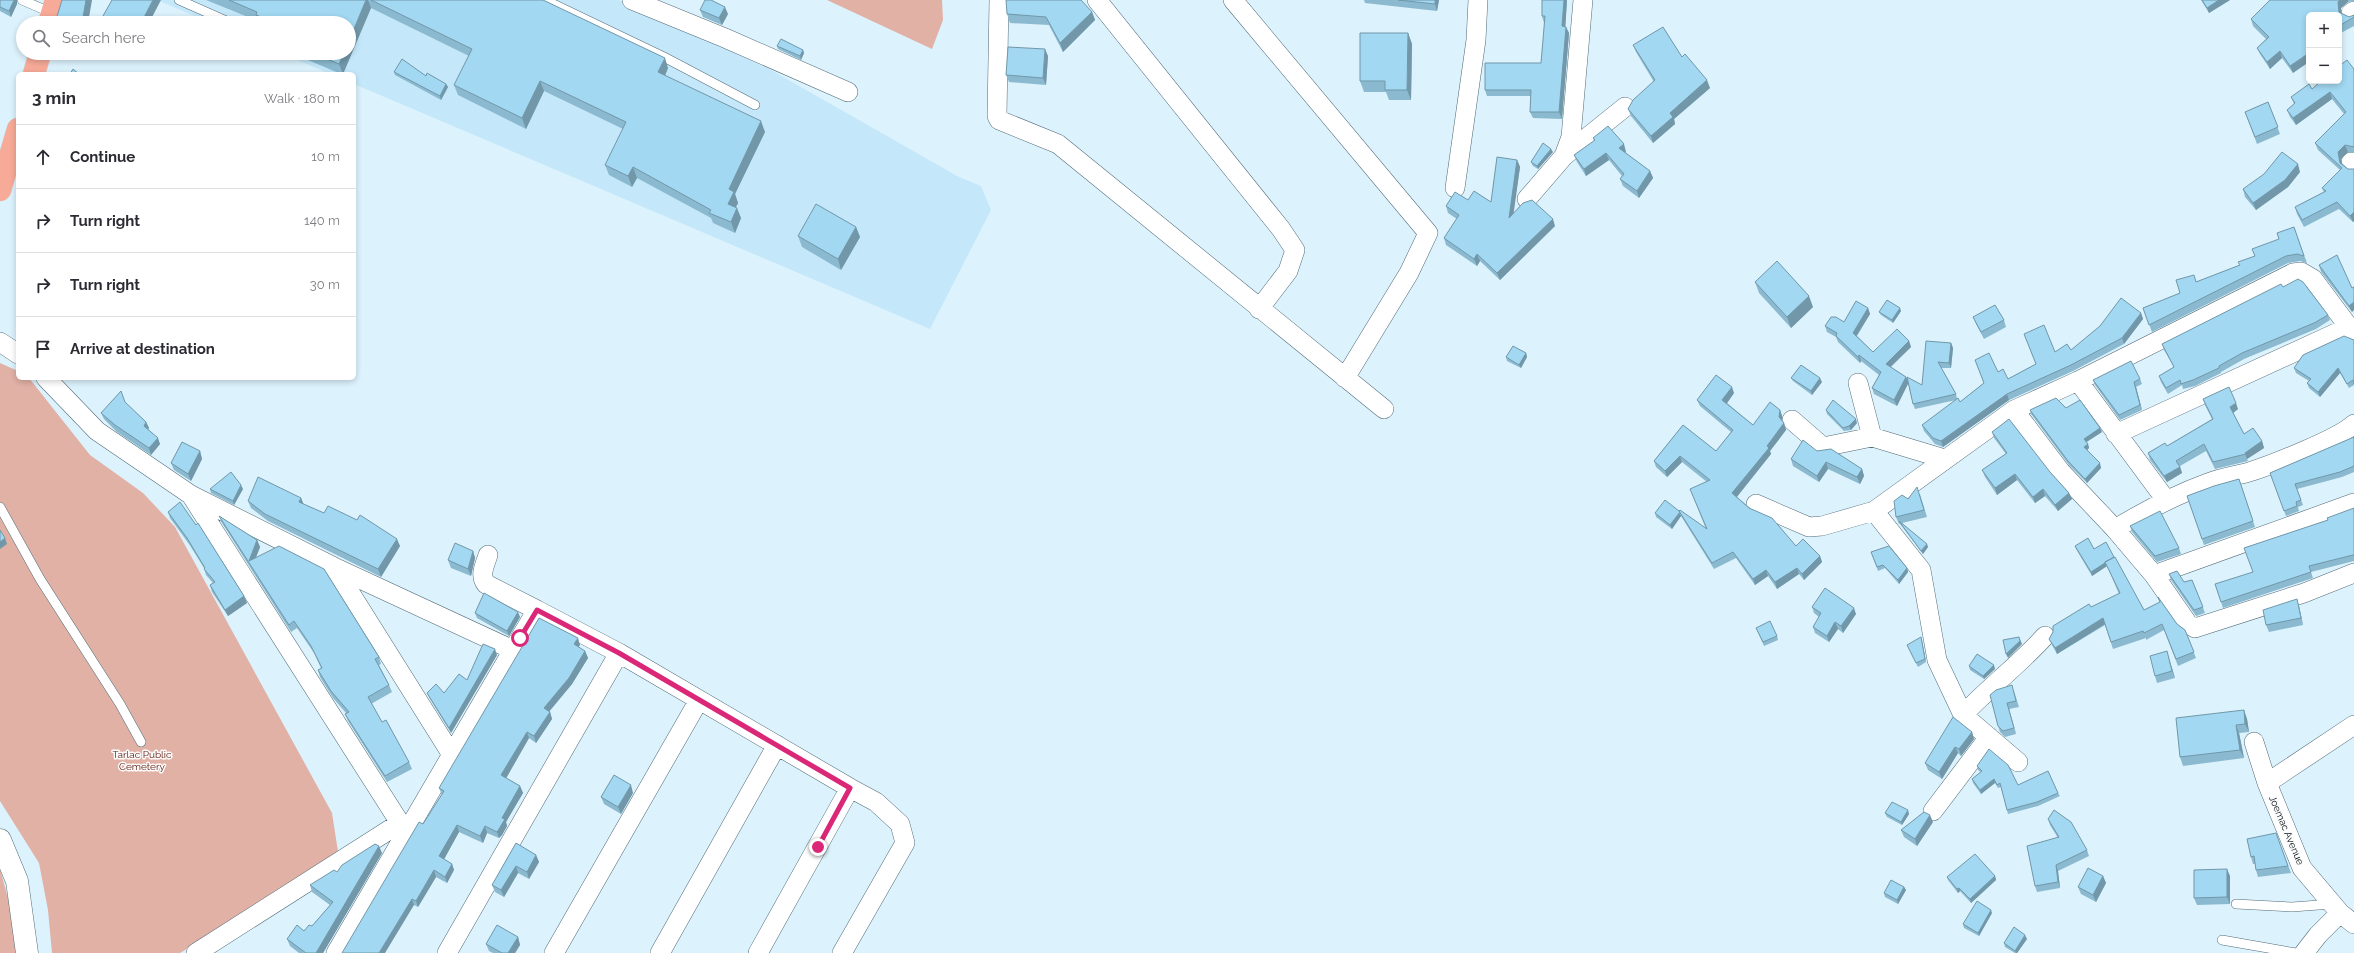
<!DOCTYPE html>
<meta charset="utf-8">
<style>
:root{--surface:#fff;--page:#f7f7f7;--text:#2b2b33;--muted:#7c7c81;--line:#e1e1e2}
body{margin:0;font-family:Raleway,sans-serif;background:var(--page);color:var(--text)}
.controls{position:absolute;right:12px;top:12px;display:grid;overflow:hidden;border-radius:6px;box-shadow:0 2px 6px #0003}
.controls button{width:36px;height:36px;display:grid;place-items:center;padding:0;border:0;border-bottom:1px solid var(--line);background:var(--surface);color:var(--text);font:20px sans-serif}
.stop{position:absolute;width:12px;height:12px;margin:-9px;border:3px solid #db2777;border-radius:50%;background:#fff}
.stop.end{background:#db2777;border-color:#fff;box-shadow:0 1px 4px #0008}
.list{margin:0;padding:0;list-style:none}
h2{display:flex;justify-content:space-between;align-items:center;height:52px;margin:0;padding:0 16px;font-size:17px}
h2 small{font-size:13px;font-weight:400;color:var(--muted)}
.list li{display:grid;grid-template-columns:26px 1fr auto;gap:12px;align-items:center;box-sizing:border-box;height:64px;padding:0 16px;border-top:1px solid var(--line)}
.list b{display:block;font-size:15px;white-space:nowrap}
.list em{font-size:13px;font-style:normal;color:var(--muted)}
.icon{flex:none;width:22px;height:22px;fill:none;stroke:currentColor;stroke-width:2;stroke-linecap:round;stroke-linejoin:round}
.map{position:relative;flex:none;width:2354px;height:953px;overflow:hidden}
.search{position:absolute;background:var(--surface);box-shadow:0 2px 6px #0003;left:16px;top:16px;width:340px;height:44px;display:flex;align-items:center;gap:10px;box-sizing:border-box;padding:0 14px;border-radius:22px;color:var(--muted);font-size:15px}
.panel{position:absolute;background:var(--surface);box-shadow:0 2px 6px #0003;left:16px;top:72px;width:340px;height:308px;border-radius:6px}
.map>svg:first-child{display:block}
.built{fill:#c4e8fa}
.green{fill:#e1b1a6}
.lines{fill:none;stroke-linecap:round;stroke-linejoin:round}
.service-casing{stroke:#526b77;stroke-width:10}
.minor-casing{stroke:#526b77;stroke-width:20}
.tertiary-casing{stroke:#526b77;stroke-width:23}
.trunk-casing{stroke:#d3d4d5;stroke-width:23}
.service{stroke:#fff;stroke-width:9}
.minor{stroke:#fff;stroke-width:19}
.tertiary{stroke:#fff;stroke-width:22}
.trunk{stroke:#f7aa98;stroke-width:22}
.wall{fill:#8bbad0}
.shaded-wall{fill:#7197a9}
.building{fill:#a2d8f2;stroke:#7197a9}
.route{stroke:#db2777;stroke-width:5}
.labels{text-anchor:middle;stroke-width:3;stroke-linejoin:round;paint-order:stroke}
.park-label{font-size:10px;fill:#632214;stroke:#fbfbfb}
.street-label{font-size:10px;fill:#081116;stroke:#fbfbfb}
</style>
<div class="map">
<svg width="2354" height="953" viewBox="0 0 2354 953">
<rect width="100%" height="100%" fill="#dcf2fd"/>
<path class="built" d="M 157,0 L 619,0 L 771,70 L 959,177 L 981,186 L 991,210 L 930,329 L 354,84 L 354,74 L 330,74 L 281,53 L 349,53 L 349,23 L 211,23 Z"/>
<path class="green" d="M 827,0 L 942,0 L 943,20 L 932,49 Z
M 0,363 L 18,371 L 18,378 L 29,378 L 90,455 L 143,493 L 175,527 L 332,813 L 339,858 L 180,953 L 52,953 L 48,910 L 39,863 L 0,801 Z
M 0,869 L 17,931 L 18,953 L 0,953 Z"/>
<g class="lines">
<defs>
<path id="service" d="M 22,0 L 52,13
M 179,0 L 231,23
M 545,0 L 664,57 L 755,105
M 0,507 L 40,579 L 120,704 L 141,742
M 2236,904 L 2292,907 L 2332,904
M 2222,940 L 2296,953"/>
<path id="minor" d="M 632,0 L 725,38 L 848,92
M 999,0 L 997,116 L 999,120 L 1058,144 L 1384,409
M 1097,0 L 1281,229 L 1295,250 L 1288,271 L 1259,309
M 1233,0 L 1428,233 L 1409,273 L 1345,378
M 2351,13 L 2354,11
M 1564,156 L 1625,107
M 2351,162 L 2354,165
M 1455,188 L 1476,40 L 1478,0
M 1527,199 L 1564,156 L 1571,137 L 1583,0
M 0,342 L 18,354
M 46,378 L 97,431 L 191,495 L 400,823 L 408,830
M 2078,381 L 2166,500
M 1858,383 L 1872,437
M 2014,410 L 2061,472 L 2115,529 L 2154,575 L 2188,624 L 2195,628 L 2304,593 L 2354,573
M 1792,420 L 1823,447 L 1872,437 L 1945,459
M 2116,434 L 2349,327
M 191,495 L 334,567 L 513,650 L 336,953
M 1756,504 L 1809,527 L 1822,526 L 1874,511 L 2014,410 L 2078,381 L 2293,273 L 2301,272 L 2313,279 L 2354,334
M 1874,511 L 1921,570 L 1937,660 L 1963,715 L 2018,762
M 2115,529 C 2145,511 2175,495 2208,483 C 2220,478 2233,476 2246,473 C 2269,466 2338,439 2354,424
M 488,555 C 485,565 479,575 486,584 L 537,610
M 334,567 L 452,755
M 2154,575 L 2354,503
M 513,650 L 537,610 L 619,653 L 850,788 L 758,953
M 1963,715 C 1990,686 2019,665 2045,636
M 2254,742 L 2267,783 L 2302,868 L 2340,913 L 2354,924
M 2267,783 L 2354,725
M 1933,811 L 1989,737
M 196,953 L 400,823
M 447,953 L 619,653
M 554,953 L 699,700
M 660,953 L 777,745
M 842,953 L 905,843 L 900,824 L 876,802 L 850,788
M 2304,953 L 2318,935 L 2340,913"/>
<path id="tertiary" d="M 0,840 L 17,881 L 27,953"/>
<path id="trunk" d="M 49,23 L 56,0
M 34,74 L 40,53
M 0,190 L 18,129"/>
</defs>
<use href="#service" class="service-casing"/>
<use href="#minor" class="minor-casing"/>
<use href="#tertiary" class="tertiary-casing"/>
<use href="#trunk" class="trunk-casing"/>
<use href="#service" class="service"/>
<use href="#minor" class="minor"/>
<use href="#tertiary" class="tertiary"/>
<use href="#trunk" class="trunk"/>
</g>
<path class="wall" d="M 0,0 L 17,4 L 11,17 L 0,11 Z
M 206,0 L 543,0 L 668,68 L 665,75 L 765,132 L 735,194 L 738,203 L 736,207 L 741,218 L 735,233 L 713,223 L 711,218 L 637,178 L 632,187 L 609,175 L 605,165 L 623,129 L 544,91 L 526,129 L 458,95 L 454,85 L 469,56 L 371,8 L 343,74 L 341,74 L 296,55 L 295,53 L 349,53 L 349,23 L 259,23 L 258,21 Z
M 1364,0 L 1439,0 L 1437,11 L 1365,3 Z
M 1567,0 L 1565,27 L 1566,27 L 1569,33 L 1562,119 L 1533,118 L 1530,112 L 1531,96 L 1487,96 L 1485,90 L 1541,63 L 1545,23 L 1544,23 L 1542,16 Z
M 2201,0 L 2230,0 L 2209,13 Z
M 2270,0 L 2354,0 L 2354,1 L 2348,2 L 2341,8 L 2341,13 L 2349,17 L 2354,15 L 2354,26 L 2339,34 L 2339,15 L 2309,15 L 2293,73 L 2282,58 L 2270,69 L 2260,54 L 2257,48 L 2266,39 L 2253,26 L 2251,19 Z
M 700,10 L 728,14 L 722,25 L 703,17 Z
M 1092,12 L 1095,20 L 1063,52 L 1049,25 L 1010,23 L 1007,14 Z
M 1408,33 L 1412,44 L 1411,100 L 1389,100 L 1386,92 L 1364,92 L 1360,81 Z
M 1633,45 L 1682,57 L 1710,88 L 1674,119 L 1675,124 L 1653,143 L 1631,116 L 1628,109 L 1654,82 L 1636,52 Z
M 777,46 L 803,50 L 804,53 L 801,60 L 778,49 Z
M 108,53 L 130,53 L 127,60 Z
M 1048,56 L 1046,85 L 1009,82 L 1006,75 Z
M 2354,69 L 2354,153 L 2348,152 L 2341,159 L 2342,163 L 2348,169 L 2354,169 L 2354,221 L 2353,222 L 2339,209 L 2304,227 L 2297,214 L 2295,207 L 2324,192 L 2322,188 L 2340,170 L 2318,150 L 2315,143 L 2344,114 L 2332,99 L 2296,125 L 2290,117 L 2287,110 L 2294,104 L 2291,97 L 2312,89 Z
M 394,72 L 426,76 L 446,84 L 448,87 L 441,100 L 395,75 Z
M 2268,102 L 2280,134 L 2257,144 L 2245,112 Z
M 1593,138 L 1626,152 L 1625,153 L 1650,171 L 1653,178 L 1639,198 L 1623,186 L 1620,179 L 1622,176 L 1609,160 L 1586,176 L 1577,162 L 1574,155 L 1594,141 Z
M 1553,152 L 1538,169 L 1533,166 L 1531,162 Z
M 1517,160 L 1520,167 L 1513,213 L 1555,226 L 1500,280 L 1480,261 L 1477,266 L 1446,245 L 1444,238 L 1457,219 L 1448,213 L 1446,206 L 1468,200 L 1491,202 Z
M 2300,172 L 2288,187 L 2256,210 L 2245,197 L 2243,189 Z
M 856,227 L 860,237 L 841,270 L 802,247 L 798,236 Z
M 2294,227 L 2307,263 L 2300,261 L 2288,263 L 2152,332 L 2143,308 L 2180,293 L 2196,282 L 2240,265 L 2254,256 L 2279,239 Z
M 2319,265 L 2352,288 L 2354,287 L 2354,310 L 2352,312 L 2321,272 Z
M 1755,282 L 1813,307 L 1791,328 L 1759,293 Z
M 2283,287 L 2328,315 L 2330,320 L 2316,329 L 2244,359 L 2221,372 L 2221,373 L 2195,386 L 2183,389 L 2182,385 L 2168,394 L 2161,382 L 2159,376 L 2174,367 L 2164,350 L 2162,344 Z
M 1868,308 L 1870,314 L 1857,336 L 1873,352 L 1909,341 L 1911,347 L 1891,367 L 1906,377 L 1908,381 L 1922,385 L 1951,343 L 1953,348 L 1951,368 L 1941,368 L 1956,394 L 1957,399 L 1960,402 L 1984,383 L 1975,360 L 1998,372 L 2008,379 L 2036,364 L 2024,334 L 2055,352 L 2071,350 L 2141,313 L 2143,319 L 2124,344 L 2073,371 L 2009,400 L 1943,447 L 1935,444 L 1924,431 L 1922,425 L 1956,400 L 1915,409 L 1913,404 L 1908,383 L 1897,406 L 1874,394 L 1872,388 L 1879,375 L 1861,361 L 1860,363 L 1838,342 L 1836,337 L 1827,332 L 1825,326 L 1844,322 Z
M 1901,311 L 1893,323 L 1881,315 L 1879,312 Z
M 1973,317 L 2004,320 L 2006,327 L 1984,339 L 1976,324 Z
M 2354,340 L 2354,385 L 2349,388 L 2340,373 L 2320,397 L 2309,388 L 2307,383 L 2309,381 L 2296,373 L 2294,368 Z
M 1526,353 L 1527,357 L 1521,368 L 1507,361 L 1506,357 Z
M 1791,378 L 1822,382 L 1812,395 L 1793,381 Z
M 2140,379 L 2142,384 L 2136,387 L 2142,410 L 2120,420 L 2095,385 L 2093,380 Z
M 1734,393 L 1727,403 L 1753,425 L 1780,410 L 1782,416 L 1782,420 L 1784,423 L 1786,430 L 1770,451 L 1771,454 L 1737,497 L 1796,546 L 1820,556 L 1822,562 L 1804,580 L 1799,574 L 1777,589 L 1768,576 L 1755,585 L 1736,558 L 1714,569 L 1681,516 L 1672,529 L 1656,517 L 1655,513 L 1679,511 L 1706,529 L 1690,489 L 1707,482 L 1682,462 L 1667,477 L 1656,467 L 1654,461 L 1683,425 L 1716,451 L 1731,432 L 1700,406 L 1697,400 Z
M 123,397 L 125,403 L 146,422 L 149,428 L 148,429 L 160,444 L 151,455 L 117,432 L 104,419 L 101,413 Z
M 2203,399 L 2238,409 L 2233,413 L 2244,434 L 2262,441 L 2264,448 L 2247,459 L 2248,461 L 2215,469 L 2206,451 L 2180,466 L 2182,473 L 2167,482 L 2150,460 L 2148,453 L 2167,446 L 2212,419 L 2205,405 Z
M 2066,408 L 2100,428 L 2102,432 L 2086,442 L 2088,444 L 2089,448 L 2087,450 L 2101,468 L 2087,483 L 2069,465 L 2031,414 L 2030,410 Z
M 1826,410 L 1857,423 L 1851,430 L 1844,431 L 1827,414 Z
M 1992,432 L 2050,472 L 2069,493 L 2072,499 L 2058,511 L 2045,496 L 2035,503 L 2017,480 L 1997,495 L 1985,477 L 1982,470 L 2006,454 L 1994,438 Z
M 2354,437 L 2354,472 L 2342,477 L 2297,489 L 2303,505 L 2298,507 L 2299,511 L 2286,516 L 2270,473 Z
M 200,451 L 202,459 L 191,481 L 174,470 L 171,463 Z
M 1817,451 L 1862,469 L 1864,476 L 1860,484 L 1828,469 L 1819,482 L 1793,466 L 1791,459 Z
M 2239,479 L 2255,527 L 2204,545 L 2187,496 Z
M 210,489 L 243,489 L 234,505 L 211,493 Z
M 1920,494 L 1927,517 L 1902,523 L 1928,547 L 1923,554 L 1900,524 L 1899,524 L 1896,517 L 1908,499 Z
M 301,498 L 303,504 L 400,546 L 381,577 L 268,521 L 251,508 L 248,501 Z
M 2354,508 L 2354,561 L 2311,572 L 2313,578 L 2223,608 L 2221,602 L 2253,572 L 2328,520 Z
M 168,512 L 244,596 L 247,603 L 228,616 L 212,592 L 210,585 L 213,583 L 206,575 L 204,568 L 189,544 L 170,518 Z
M 219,516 L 257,540 L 260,547 L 256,558 L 379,657 L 381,664 L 379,665 L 389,685 L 392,692 L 371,704 L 382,722 L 409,762 L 412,769 L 387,782 L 348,721 L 345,714 L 346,713 L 333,698 L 320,677 L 318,670 L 321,668 L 314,653 L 297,628 L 291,632 L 222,523 Z
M 2130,526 L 2179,548 L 2181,554 L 2157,562 L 2132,532 Z
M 2075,546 L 2094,549 L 2144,610 L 2160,602 L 2158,597 L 2177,624 L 2185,630 L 2196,658 L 2178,666 L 2164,630 L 2146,640 L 2146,638 L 2113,649 L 2105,625 L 2057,654 L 2052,645 L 2049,639 L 2091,607 L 2119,594 L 2107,566 L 2092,576 L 2076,549 Z
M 473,551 L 475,558 L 471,576 L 451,568 L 448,560 Z
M 1871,552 L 1907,568 L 1908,572 L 1899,584 L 1885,568 L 1878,571 Z
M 2169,574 L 2184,582 L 2192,580 L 2205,613 L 2196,616 L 2171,580 Z
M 2299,606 L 2303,625 L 2269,632 L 2266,625 Z
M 1812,607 L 1856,614 L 1843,633 L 1838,629 L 1829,642 L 1815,633 L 1813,627 L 1819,617 L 1814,613 Z
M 475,613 L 520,617 L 509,636 L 477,618 Z
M 1756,628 L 1777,636 L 1778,640 L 1764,646 Z
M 1922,641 L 1926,662 L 1918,667 L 1907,645 Z
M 580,645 L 578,647 L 585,651 L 588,658 L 572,684 L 549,712 L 550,712 L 552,719 L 536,743 L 529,738 L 506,778 L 520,786 L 523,793 L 506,822 L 507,826 L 502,835 L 499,838 L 487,833 L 483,843 L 459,832 L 444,859 L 452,864 L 454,870 L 447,883 L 436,877 L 418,907 L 414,905 L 343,952 L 442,795 L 439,788 Z
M 2167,651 L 2175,678 L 2157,683 L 2155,676 Z
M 497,655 L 451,733 L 430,699 L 427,693 L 444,693 L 467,680 Z
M 1969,666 L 1995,669 L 1984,679 L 1970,670 Z
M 2014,691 L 2019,707 L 2009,709 L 2016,734 L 2005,737 L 2000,732 L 1998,726 L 1990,695 Z
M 2244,710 L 2247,719 L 2249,732 L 2239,733 L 2244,758 L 2183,766 L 2180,757 Z
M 1972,732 L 1974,739 L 1961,756 L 1958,753 L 1942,779 L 1928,770 L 1925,763 Z
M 1977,766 L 2018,785 L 2058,793 L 2060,796 L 2038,806 L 2008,814 L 2001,787 L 1998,788 L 1995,783 L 1981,794 L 1973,783 L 1972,779 L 1981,772 L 1978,770 Z
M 633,793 L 621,814 L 604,804 L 601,797 Z
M 1885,813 L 1909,814 L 1902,825 L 1887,817 Z
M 2048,819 L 2087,850 L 2089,856 L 2058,871 L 2060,888 L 2037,892 L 2035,886 L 2058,838 L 2050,825 Z
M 1933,822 L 1917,846 L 1904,837 L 1901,830 Z
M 2276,833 L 2291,873 L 2258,877 L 2256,870 L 2255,864 L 2253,864 L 2251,857 Z
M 516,843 L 536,855 L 539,862 L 529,879 L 518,873 L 504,897 L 495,892 L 492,885 Z
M 382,853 L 323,953 L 299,953 L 290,946 L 287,939 L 312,926 L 330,905 L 312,892 L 310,885 L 337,872 Z
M 1995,876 L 1996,880 L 1971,903 L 1960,891 L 1958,893 L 1948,880 L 1947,877 Z
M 2103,876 L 2106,883 L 2096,902 L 2081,894 L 2078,887 Z
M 2230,876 L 2230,904 L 2197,905 L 2194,898 Z
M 1904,887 L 1906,890 L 1898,904 L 1885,897 L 1884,893 Z
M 1992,913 L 1979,936 L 1964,928 L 1963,924 Z
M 518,937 L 520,945 L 515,953 L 493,953 L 489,951 L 486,944 Z
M 2027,939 L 2017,953 L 2015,953 L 2005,947 L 2004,943 Z"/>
<path class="shaded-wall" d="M 14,0 L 17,0 L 17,4 L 11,17 L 9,11 Z
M 86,0 L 92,0 L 88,23 L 82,23 Z
M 153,0 L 161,0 L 149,23 L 141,23 Z
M 366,0 L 368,0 L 371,8 L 343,74 L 339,64 L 344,53 L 349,53 L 349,41 Z
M 1435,0 L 1439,0 L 1437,11 L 1435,4 Z
M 1564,0 L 1567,0 L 1565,33 L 1562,26 Z
M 2219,0 L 2230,0 L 2209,13 L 2207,8 Z
M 2340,0 L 2348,0 L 2348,2 L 2341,8 L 2342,19 L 2339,12 L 2338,2 Z
M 725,7 L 728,14 L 722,25 L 719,18 Z
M 1092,12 L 1095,20 L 1063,52 L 1060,43 Z
M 1566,27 L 1569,33 L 1562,119 L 1559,112 Z
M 1408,33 L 1412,44 L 1411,100 L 1407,90 Z
M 1045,49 L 1048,56 L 1046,85 L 1043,78 Z
M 803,50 L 804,53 L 801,60 L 800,56 Z
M 2280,51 L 2282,58 L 2270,69 L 2267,62 Z
M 125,53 L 130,53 L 127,60 Z
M 2309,53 L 2309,62 L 2293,73 L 2290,66 Z
M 665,58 L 668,68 L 662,83 L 658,72 Z
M 1707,80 L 1710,88 L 1674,119 L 1675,124 L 1653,143 L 1651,136 L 1670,113 Z
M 540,81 L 544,91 L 526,129 L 522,118 Z
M 446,84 L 448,87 L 441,100 L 440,96 Z
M 2330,92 L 2332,99 L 2296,125 L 2293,118 Z
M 761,121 L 765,132 L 735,194 L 738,203 L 732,214 L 728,204 L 729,189 Z
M 1624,144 L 1626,152 L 1622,156 L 1619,148 Z
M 2345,145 L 2348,152 L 2341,159 L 2343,169 L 2340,163 L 2338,152 Z
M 1551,149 L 1553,152 L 1538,169 L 1537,166 Z
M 1606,153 L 1609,160 L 1586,176 L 1584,169 Z
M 1517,160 L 1520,167 L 1512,225 L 1509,218 Z
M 2298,164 L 2300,172 L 2288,187 L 2256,210 L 2253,203 Z
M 633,167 L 637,178 L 632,187 L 628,176 Z
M 1650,171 L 1653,178 L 1639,198 L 1637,191 Z
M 737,208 L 741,218 L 735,233 L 731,222 Z
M 2354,212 L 2354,221 L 2353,222 L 2350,216 Z
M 1553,219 L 1555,226 L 1500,280 L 1497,273 Z
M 856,227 L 860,237 L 841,270 L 838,259 Z
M 1477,254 L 1480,261 L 1477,266 L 1474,259 Z
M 1809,296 L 1813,307 L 1791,328 L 1787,317 Z
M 2354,302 L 2354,310 L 2352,312 L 2349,306 Z
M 1868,308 L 1870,314 L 1855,338 L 1853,333 Z
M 1900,308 L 1901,311 L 1893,323 L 1892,320 Z
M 2141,313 L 2143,319 L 2124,344 L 2122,338 Z
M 1909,341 L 1911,347 L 1888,369 L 1886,364 Z
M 1951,343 L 1953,348 L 1951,368 L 1949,363 Z
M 1526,353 L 1527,357 L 1521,368 L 1519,365 Z
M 1859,355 L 1861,361 L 1860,363 L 1858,357 Z
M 2338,368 L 2340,373 L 2320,397 L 2318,392 Z
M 1906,377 L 1909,382 L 1897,406 L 1894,400 Z
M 1820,378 L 1822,382 L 1812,395 L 1811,391 Z
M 2134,382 L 2136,387 L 2142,410 L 2140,405 Z
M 1732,387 L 1734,393 L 1725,406 L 1722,400 Z
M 2007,394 L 2009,400 L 1943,447 L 1941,441 Z
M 2236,403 L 2238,409 L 2233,413 L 2230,407 Z
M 1780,410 L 1782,416 L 1782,423 L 1779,417 Z
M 1856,419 L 1857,423 L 1851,430 L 1849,426 Z
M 146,422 L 149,428 L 146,432 L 144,426 Z
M 1784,423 L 1786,430 L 1770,451 L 1771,454 L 1735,499 L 1732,493 Z
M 2100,428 L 2102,432 L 2085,443 L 2084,439 Z
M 158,438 L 160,444 L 151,455 L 149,448 Z
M 2262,441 L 2264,448 L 2247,459 L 2245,453 Z
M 2088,444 L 2089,448 L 2086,451 L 2084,447 Z
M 200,451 L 202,459 L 191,481 L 188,474 Z
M 1680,456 L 1682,462 L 1667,477 L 1665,471 Z
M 1826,462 L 1828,469 L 1819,482 L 1817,476 Z
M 2100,463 L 2101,468 L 2087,483 L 2085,479 Z
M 2180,467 L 2182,473 L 2167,482 L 2164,476 Z
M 1862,469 L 1864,476 L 1860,484 L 1857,477 Z
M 2015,474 L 2017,480 L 1997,495 L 1995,488 Z
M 241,485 L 243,489 L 234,505 L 233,501 Z
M 2043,489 L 2045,496 L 2035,503 L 2033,497 Z
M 2069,493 L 2072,499 L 2058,511 L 2055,505 Z
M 301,498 L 304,505 L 299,502 Z
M 1679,513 L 1681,516 L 1672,529 L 1670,525 Z
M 5,538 L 7,544 L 0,549 L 0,542 Z
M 397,539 L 400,546 L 381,577 L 378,569 Z
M 257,540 L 260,547 L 252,567 L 249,561 Z
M 1927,544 L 1928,547 L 1923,554 L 1921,551 Z
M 473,551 L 475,558 L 471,576 L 468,569 Z
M 1820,556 L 1822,562 L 1804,580 L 1802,574 Z
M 2105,563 L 2107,566 L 2092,576 L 2091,572 Z
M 1797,568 L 1799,574 L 1777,589 L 1775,582 Z
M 1907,568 L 1908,572 L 1899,584 L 1898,580 Z
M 1766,570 L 1768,576 L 1755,585 L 1753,579 Z
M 244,596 L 247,603 L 228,616 L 225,610 Z
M 2297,599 L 2299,606 L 2303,625 L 2301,618 Z
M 1854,608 L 1856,614 L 1843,633 L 1841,626 Z
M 518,612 L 520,617 L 509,636 L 507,631 Z
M 2103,618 L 2105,624 L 2057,654 L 2055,648 Z
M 1835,622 L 1838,629 L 1829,642 L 1827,636 Z
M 1921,637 L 1922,641 L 1926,662 L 1925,659 Z
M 2019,637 L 2022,644 L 2008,658 L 2006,654 Z
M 578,638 L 580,645 L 576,651 L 574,644 Z
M 495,649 L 497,655 L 451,733 L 449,728 Z
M 585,651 L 588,658 L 572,684 L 546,715 L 544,708 Z
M 2167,651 L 2169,659 L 2175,678 L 2172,671 Z
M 1994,665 L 1995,669 L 1984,679 L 1983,676 Z
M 2007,703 L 2009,709 L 2016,734 L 2014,728 Z
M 2244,710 L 2247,719 L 2249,732 L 2245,724 Z
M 550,712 L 552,719 L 536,743 L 534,736 Z
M 2236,725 L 2239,733 L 2244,758 L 2240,750 Z
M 527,732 L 529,738 L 504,782 L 501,775 Z
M 1972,732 L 1974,739 L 1961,756 L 1959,749 Z
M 1955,747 L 1958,753 L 1942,779 L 1939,772 Z
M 1994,779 L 1995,783 L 1981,794 L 1980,790 Z
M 631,785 L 633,793 L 621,814 L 618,807 Z
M 520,786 L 523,793 L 506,822 L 507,826 L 502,835 L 499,838 L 497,832 L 502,818 Z
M 1908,810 L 1909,814 L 1902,825 L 1901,822 Z
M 1930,815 L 1933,822 L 1917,846 L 1915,839 Z
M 457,825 L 459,832 L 442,863 L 439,856 Z
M 485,826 L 487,833 L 483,843 L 480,836 Z
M 379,846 L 382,853 L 323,953 L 316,953 Z
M 536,855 L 539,862 L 529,879 L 527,872 Z
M 452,864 L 454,870 L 447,883 L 445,877 Z
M 2056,865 L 2058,871 L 2060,888 L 2058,882 Z
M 516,866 L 518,873 L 504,897 L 501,890 Z
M 2227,869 L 2230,876 L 2230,904 L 2227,897 Z
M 434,870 L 436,877 L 418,907 L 416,901 Z
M 1995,876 L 1996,880 L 1971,903 L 1970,899 Z
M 2103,876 L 2106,883 L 2096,902 L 2093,895 Z
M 1904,887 L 1906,890 L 1898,904 L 1897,900 Z
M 1959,888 L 1960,891 L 1958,893 L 1957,889 Z
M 412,899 L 414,905 L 385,953 L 379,953 Z
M 1991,910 L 1992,913 L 1979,936 L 1978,933 Z
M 2025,935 L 2027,939 L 2017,953 L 2016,953 L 2015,951 Z
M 518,937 L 520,945 L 515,953 L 508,953 Z"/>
<path class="building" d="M 0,0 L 14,0 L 9,11 L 0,7 Z
M 62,0 L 86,0 L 82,23 L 55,23 Z
M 112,0 L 153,0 L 141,23 L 99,23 Z
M 229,0 L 366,0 L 349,41 L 349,23 L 276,23 L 256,15 L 257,12 Z
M 371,0 L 543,0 L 665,58 L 658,72 L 761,121 L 729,189 L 734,192 L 728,204 L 737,208 L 731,222 L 709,213 L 711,210 L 633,167 L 628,176 L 605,165 L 626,122 L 540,81 L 522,118 L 454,85 L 472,49 Z
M 705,0 L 711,0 L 725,7 L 719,18 L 700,10 Z
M 1006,0 L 1081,0 L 1092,12 L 1060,43 L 1046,17 L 1007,14 Z
M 1398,0 L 1435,0 L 1435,4 Z
M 1542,0 L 1564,0 L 1562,26 L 1566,27 L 1559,112 L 1530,112 L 1531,90 L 1485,90 L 1485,63 L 1541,63 L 1545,16 L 1542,16 Z
M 2202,0 L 2219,0 L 2207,8 Z
M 2270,0 L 2340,0 L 2338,2 L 2339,12 L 2349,17 L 2354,15 L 2354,17 L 2339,26 L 2339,15 L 2309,15 L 2309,53 L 2290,66 L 2280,51 L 2267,62 L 2257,48 L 2269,37 L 2251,19 Z
M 1663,27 L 1682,57 L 1685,54 L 1707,80 L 1670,113 L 1673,117 L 1651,136 L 1628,109 L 1633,100 L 1655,80 L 1633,45 Z
M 1360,33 L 1408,33 L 1407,90 L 1385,90 L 1385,81 L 1360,81 Z
M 781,39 L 803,50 L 800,56 L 777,46 Z
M 1008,47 L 1045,49 L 1043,78 L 1006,75 Z
M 312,53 L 344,53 L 339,64 Z
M 402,59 L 426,76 L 427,73 L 446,84 L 440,96 L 394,72 Z
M 2347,60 L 2354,69 L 2354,147 L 2345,145 L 2338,152 L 2340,163 L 2348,169 L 2354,169 L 2354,212 L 2350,216 L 2337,202 L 2302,220 L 2295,207 L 2326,191 L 2322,188 L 2342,168 L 2315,143 L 2346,112 L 2330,92 L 2293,118 L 2287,110 L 2295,103 L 2291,97 L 2309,84 L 2312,89 L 2321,81 L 2339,81 L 2339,66 Z
M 73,69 L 79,74 L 70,74 Z
M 2268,102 L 2278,127 L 2255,137 L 2245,112 Z
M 1608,126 L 1624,144 L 1619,148 L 1650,171 L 1637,191 L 1620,179 L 1624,174 L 1606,153 L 1584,169 L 1574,155 L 1595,140 L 1593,138 Z
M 1543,143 L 1551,149 L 1537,166 L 1531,162 Z
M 2282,152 L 2298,164 L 2285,180 L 2253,203 L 2243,189 L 2264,174 Z
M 1497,157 L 1517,160 L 1509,218 L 1523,203 L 1532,200 L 1553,219 L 1497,273 L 1477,254 L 1474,259 L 1444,238 L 1459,215 L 1446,206 L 1455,192 L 1468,200 L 1474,191 L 1491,202 Z
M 816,204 L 856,227 L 838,259 L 798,236 Z
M 2294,227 L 2304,256 L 2297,254 L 2286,256 L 2149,325 L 2143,308 L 2180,293 L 2176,280 L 2194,275 L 2196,282 L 2240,265 L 2238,262 L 2255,256 L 2252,249 L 2279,239 L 2277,233 Z
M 2337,255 L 2352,288 L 2354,287 L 2354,302 L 2349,306 L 2319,265 Z
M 1777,261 L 1809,296 L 1787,317 L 1755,282 Z
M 2298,279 L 2303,282 L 2328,315 L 2314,323 L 2242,353 L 2219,366 L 2219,368 L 2193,380 L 2181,384 L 2180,380 L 2166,388 L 2159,376 L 2174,367 L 2162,344 L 2281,284 L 2283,287 Z
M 2121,298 L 2141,313 L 2122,338 L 2071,365 L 2007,394 L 1941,441 L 1933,438 L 1922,425 L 1958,398 L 1960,402 L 1984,383 L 1975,360 L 1989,353 L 1998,372 L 2003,369 L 2008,379 L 2036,364 L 2024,334 L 2044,325 L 2055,352 L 2067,344 L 2071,350 L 2100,326 Z
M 1887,300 L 1900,308 L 1892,320 L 1879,312 Z
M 1856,301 L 1868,308 L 1853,333 L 1873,352 L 1897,329 L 1909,341 L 1886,364 L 1906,377 L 1894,400 L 1872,388 L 1881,372 L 1859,355 L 1858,357 L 1836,336 L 1837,333 L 1825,326 L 1831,317 L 1836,317 L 1844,322 Z
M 1995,305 L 2004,320 L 1981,332 L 1973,317 Z
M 2344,336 L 2354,340 L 2354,384 L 2353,380 L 2347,384 L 2338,368 L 2318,392 L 2307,383 L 2311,379 L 2294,368 L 2303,355 Z
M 1926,341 L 1951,343 L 1949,363 L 1938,362 L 1956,394 L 1913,404 L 1907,377 L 1922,385 Z
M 1513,346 L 1526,353 L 1519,365 L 1506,357 Z
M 2131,361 L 2140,379 L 2134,382 L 2140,405 L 2119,415 L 2093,380 Z
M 1801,365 L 1820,378 L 1811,391 L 1791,378 Z
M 1716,375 L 1732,387 L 1722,400 L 1753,425 L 1770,402 L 1780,410 L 1779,417 L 1784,423 L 1767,446 L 1769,448 L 1732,493 L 1749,508 L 1772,518 L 1796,546 L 1803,539 L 1820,556 L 1802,574 L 1797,568 L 1775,582 L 1766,570 L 1753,579 L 1733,552 L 1712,563 L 1679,511 L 1680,510 L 1707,529 L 1690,489 L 1710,480 L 1680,456 L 1665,471 L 1654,461 L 1683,425 L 1716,451 L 1733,430 L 1697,400 Z
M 2229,387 L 2236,403 L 2230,407 L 2244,434 L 2253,428 L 2262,441 L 2245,453 L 2246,454 L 2213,462 L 2204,444 L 2176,461 L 2180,467 L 2164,476 L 2148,453 L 2165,443 L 2167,446 L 2213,419 L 2203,399 Z
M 121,391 L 125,402 L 146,422 L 144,426 L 158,438 L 149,448 L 115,425 L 101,413 Z
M 2056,398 L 2066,408 L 2080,400 L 2100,428 L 2084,439 L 2088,444 L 2084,447 L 2100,463 L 2085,479 L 2068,461 L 2030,410 Z
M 1833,400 L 1856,419 L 1849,426 L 1843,428 L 1826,410 Z
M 2009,419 L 2050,472 L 2069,493 L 2055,505 L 2043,489 L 2033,497 L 2015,474 L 1995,488 L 1982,470 L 2007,453 L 1992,432 Z
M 2354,437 L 2354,466 L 2340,472 L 2295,484 L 2301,500 L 2296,502 L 2297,506 L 2284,511 L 2270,473 Z
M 1803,440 L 1817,451 L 1831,449 L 1862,469 L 1857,477 L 1826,462 L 1817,476 L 1791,459 Z
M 182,442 L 200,451 L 188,474 L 171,463 Z
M 231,472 L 241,485 L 233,501 L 210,489 Z
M 258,477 L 301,498 L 299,502 L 324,513 L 328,506 L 357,520 L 360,515 L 397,539 L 378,569 L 265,514 L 248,501 Z
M 2239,479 L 2253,521 L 2202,539 L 2187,496 L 2214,486 Z
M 1917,487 L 1924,510 L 1896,517 L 1894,501 L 1902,495 L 1908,499 Z
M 1665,500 L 1679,511 L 1680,512 L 1670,525 L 1655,513 Z
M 180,502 L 196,525 L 198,523 L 244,596 L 225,610 L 210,585 L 215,582 L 204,569 L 205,568 L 187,538 L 168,512 Z
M 2354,508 L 2354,556 L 2353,555 L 2309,566 L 2311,572 L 2221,602 L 2215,584 L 2253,572 L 2244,548 L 2328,520 L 2327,518 Z
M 2160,511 L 2179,548 L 2155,556 L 2130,526 Z
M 219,516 L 257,540 L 249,561 L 279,546 L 324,569 L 379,657 L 375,659 L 389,685 L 368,697 L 382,722 L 386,720 L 409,762 L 385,776 L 345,714 L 349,712 L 331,691 L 318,670 L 322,668 L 311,646 L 294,621 L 289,625 Z
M 1899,521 L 1927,544 L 1921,551 Z
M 0,530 L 5,538 L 0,542 Z
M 2088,538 L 2094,549 L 2106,542 L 2114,557 L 2105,562 L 2105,563 L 2091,572 L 2075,546 Z
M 455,543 L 473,551 L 468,569 L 448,560 Z
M 1889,546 L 1907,568 L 1898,580 L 1883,565 L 1877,567 L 1871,552 Z
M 2115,557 L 2144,610 L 2160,602 L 2158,597 L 2177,624 L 2185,630 L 2194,652 L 2176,659 L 2162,624 L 2144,633 L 2143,631 L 2111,642 L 2103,618 L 2055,648 L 2049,639 L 2053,632 L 2053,626 L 2089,604 L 2091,607 L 2120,593 L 2105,562 Z
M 2177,571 L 2184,582 L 2192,580 L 2203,607 L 2194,610 L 2169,574 Z
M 1825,588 L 1854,608 L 1841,626 L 1835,622 L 1827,636 L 1813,627 L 1821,613 L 1812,607 Z
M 484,593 L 518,612 L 507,631 L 475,613 Z
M 2297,599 L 2301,618 L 2266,625 L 2263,610 Z
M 539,618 L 578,638 L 574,644 L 585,651 L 569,678 L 544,708 L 550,712 L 534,736 L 527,732 L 501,775 L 520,786 L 502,818 L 505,819 L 499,829 L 497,832 L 485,826 L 480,836 L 457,825 L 439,856 L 452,864 L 445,877 L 434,870 L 416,901 L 412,899 L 379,953 L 342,953 L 419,822 L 423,824 L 444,791 L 439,788 Z
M 1770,621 L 1777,636 L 1763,642 L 1756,628 Z
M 1921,637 L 1925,659 L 1916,663 L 1907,645 Z
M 2019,637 L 2020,641 L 2006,654 L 2003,640 Z
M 483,644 L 495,649 L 449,728 L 427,693 L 436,684 L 444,693 L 459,674 L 467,680 Z
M 2167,651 L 2172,671 L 2155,676 L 2150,656 Z
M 1977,654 L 1994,665 L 1983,676 L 1969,666 Z
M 2012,685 L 2016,701 L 2007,703 L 2014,728 L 2003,731 L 1998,726 L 1990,695 L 1996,690 Z
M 2244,710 L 2245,724 L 2236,725 L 2240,750 L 2180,757 L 2176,718 Z
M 1953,717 L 1972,732 L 1959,749 L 1955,747 L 1939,772 L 1925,763 Z
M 1989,749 L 2008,765 L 2018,785 L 2048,771 L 2058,793 L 2037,802 L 2007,810 L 2000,783 L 1997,785 L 1994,779 L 1980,790 L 1972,779 L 1982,771 L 1977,766 Z
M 614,775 L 631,785 L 618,807 L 601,797 Z
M 1892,802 L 1908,810 L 1901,822 L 1885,813 Z
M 2054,810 L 2071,822 L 2087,850 L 2056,865 L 2058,882 L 2035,886 L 2027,846 L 2059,837 L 2048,819 Z
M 1924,812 L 1930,815 L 1915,839 L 1901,830 Z
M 2276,833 L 2288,866 L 2256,870 L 2254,856 L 2251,857 L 2247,839 Z
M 516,843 L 536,855 L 527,872 L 516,866 L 501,890 L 492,885 Z
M 375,844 L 379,846 L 316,953 L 306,953 L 287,939 L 297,925 L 304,931 L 309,925 L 312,926 L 333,902 L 310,885 L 334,870 L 337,872 L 342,865 Z
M 1975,854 L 1995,876 L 1970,899 L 1959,888 L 1957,889 L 1947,877 Z
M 2088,868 L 2103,876 L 2093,895 L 2078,887 Z
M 2227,869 L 2227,897 L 2194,898 L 2194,870 Z
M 1891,880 L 1904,887 L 1897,900 L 1884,893 Z
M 1977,901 L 1991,910 L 1978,933 L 1963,924 Z
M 497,925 L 518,937 L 508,953 L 502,953 L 486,944 Z
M 2014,927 L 2025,935 L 2015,951 L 2004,943 Z"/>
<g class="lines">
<path class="route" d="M 520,638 L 537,610 L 619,653 L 850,788 L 818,847"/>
</g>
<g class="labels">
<g class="park-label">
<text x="142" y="758">Tarlac Public<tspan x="142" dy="12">Cemetery</tspan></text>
</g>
<g class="street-label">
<text transform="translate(2287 830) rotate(67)" y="4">Joemac Avenue</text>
</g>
</g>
</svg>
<div class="controls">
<button>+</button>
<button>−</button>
</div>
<div class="stop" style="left:520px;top:638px"></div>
<div class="stop end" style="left:818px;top:847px"></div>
<div class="search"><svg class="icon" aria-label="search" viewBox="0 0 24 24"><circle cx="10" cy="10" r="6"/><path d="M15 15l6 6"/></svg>Search here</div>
<section class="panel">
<h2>3 min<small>Walk · 180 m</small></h2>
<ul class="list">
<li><svg class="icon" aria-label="ahead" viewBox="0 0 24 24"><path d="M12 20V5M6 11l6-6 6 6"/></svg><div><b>Continue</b></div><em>10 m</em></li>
<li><svg class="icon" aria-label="right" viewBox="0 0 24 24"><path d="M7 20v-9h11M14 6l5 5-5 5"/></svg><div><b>Turn right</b></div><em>140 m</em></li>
<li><svg class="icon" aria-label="right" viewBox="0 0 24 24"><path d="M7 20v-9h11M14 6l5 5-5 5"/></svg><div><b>Turn right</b></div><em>30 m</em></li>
<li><svg class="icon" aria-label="arrive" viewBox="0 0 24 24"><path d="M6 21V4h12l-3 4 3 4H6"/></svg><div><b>Arrive at destination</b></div></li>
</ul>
</section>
</div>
